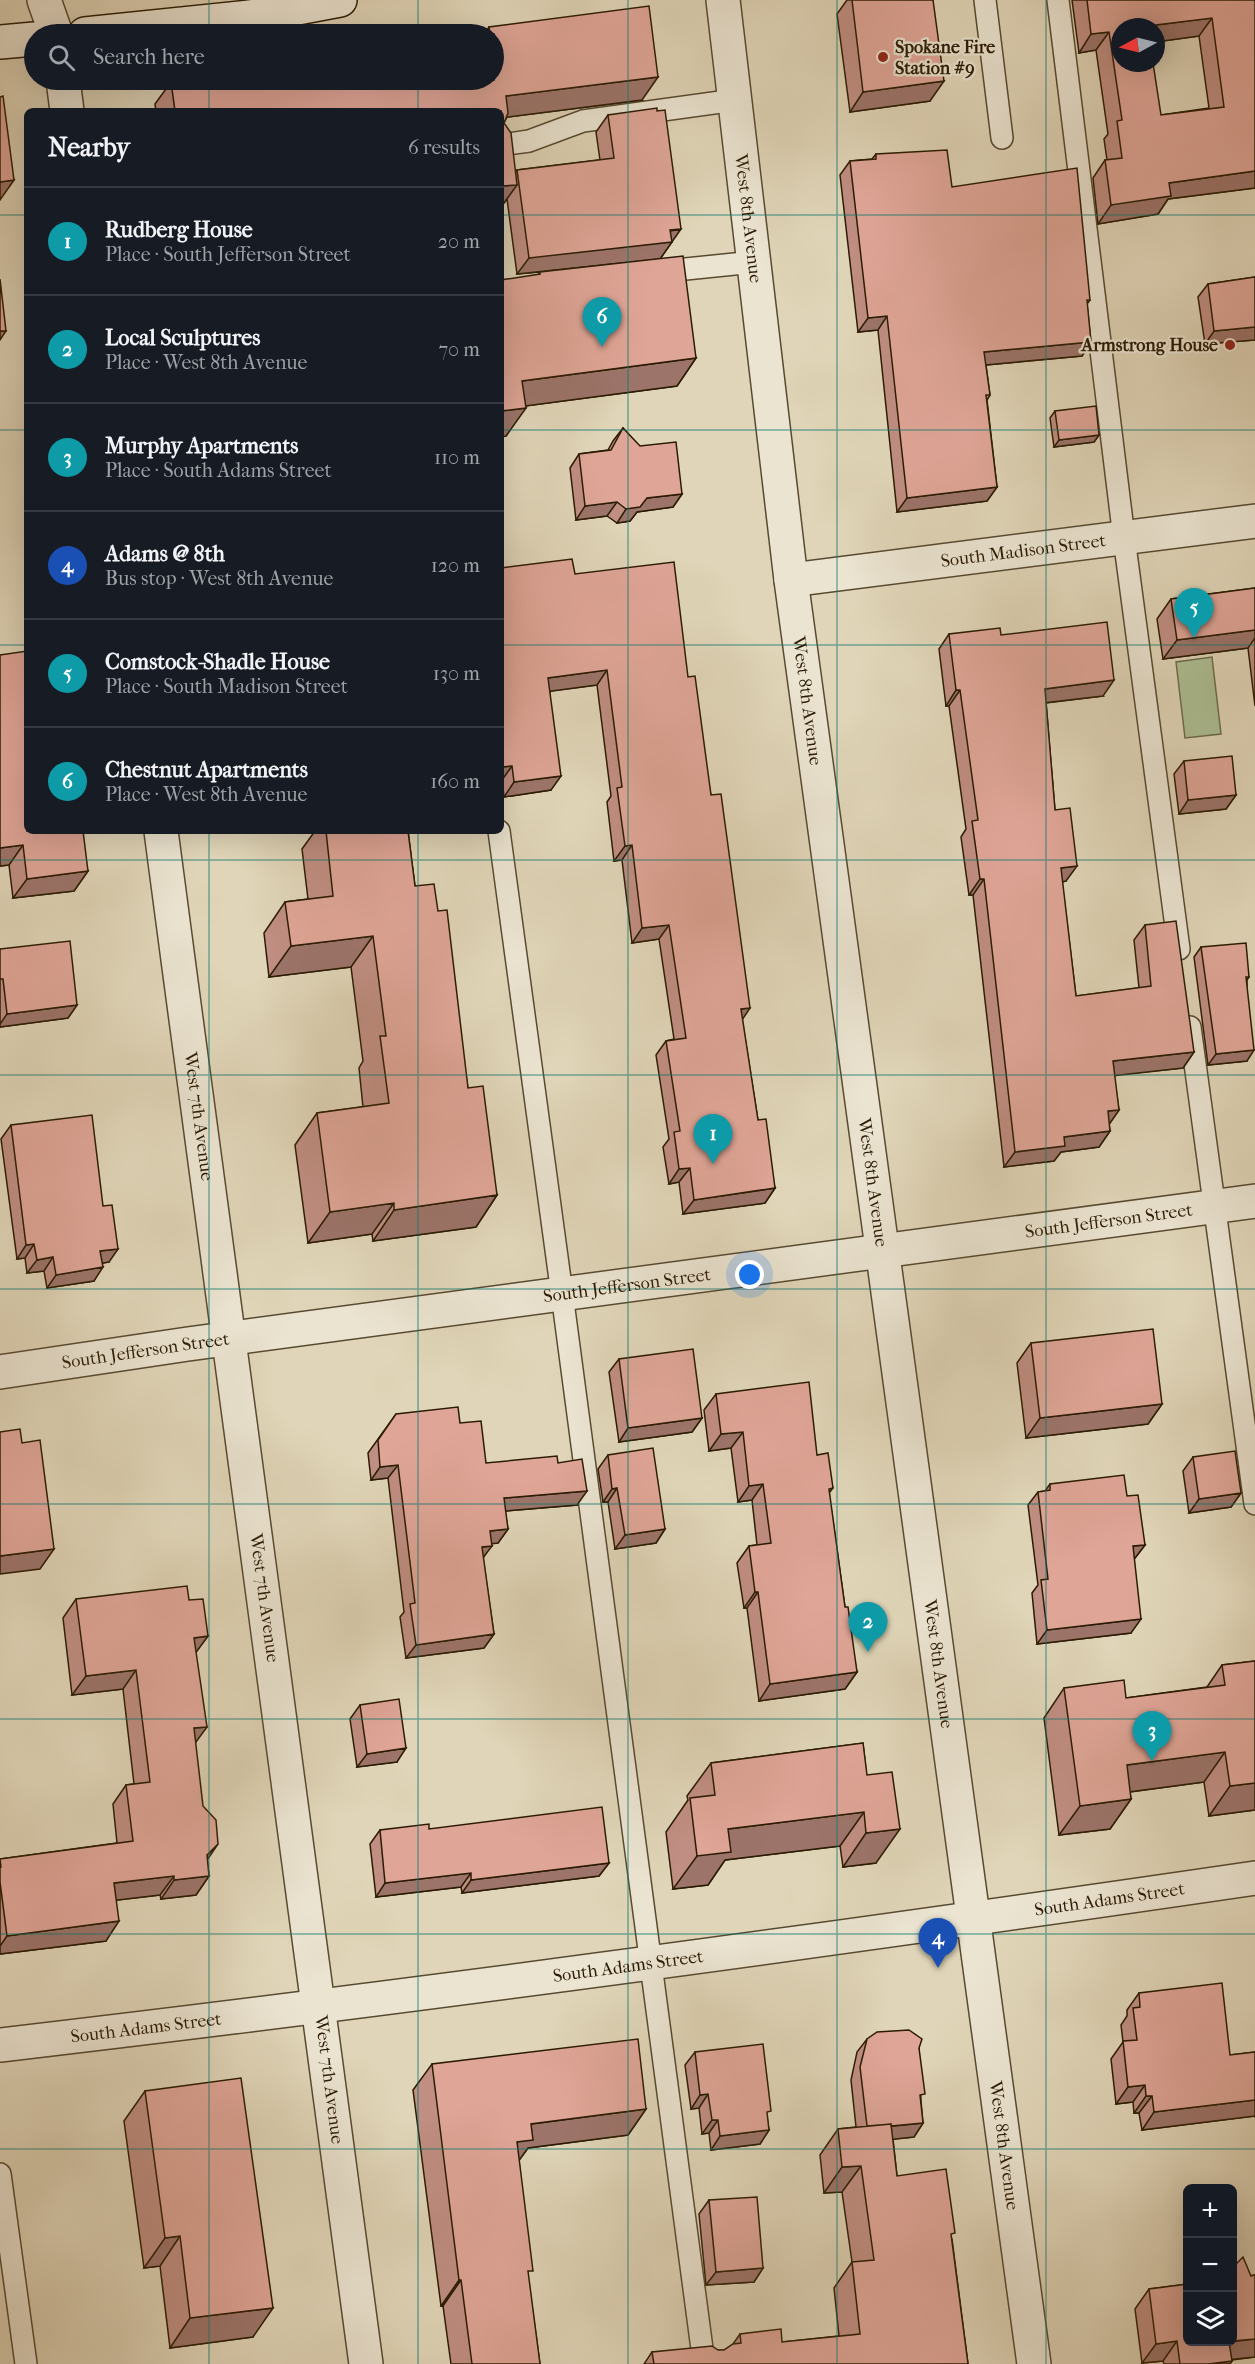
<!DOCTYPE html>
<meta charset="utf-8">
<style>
:root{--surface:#171b24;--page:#242831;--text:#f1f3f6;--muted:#9ea1a6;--line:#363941;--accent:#db2777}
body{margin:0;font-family:"IM FELL French Canon",serif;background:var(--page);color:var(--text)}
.controls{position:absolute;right:18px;bottom:18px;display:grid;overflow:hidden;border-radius:9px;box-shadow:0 6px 24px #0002}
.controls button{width:54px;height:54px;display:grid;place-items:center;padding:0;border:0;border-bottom:2px solid var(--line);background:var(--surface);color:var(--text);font:30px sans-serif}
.compass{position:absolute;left:1111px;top:18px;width:54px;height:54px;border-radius:50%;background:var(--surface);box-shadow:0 6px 24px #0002;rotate:263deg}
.you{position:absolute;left:750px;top:1275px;width:21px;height:21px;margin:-15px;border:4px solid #fff;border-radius:50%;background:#1a73e8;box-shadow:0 0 0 9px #1a73e833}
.badge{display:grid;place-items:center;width:39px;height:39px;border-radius:50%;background:var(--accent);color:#fff;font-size:20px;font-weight:700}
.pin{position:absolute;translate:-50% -50px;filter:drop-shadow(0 2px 3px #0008)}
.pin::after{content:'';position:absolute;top:32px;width:21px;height:18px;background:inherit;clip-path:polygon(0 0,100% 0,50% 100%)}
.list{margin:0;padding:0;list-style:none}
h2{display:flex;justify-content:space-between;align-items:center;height:78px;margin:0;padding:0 24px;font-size:26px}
h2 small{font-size:20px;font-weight:400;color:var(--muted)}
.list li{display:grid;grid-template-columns:39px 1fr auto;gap:18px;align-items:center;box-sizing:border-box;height:108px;padding:0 24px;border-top:2px solid var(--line)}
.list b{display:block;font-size:22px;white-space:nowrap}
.list p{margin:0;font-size:20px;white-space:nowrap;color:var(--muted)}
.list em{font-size:20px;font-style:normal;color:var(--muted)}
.icon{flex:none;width:33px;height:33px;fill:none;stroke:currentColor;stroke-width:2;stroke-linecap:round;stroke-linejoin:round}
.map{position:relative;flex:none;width:1255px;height:2364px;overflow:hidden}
.search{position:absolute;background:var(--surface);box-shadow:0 6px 24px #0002;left:24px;top:24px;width:480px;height:66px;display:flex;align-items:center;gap:15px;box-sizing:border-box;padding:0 21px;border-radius:33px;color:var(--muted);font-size:22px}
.panel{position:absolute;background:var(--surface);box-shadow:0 6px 24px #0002;left:24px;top:108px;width:480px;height:726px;border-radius:9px}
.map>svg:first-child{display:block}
.green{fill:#acbe93;stroke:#6c6c4c;stroke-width:1.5}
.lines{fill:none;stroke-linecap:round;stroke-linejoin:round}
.lane-casing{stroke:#584a31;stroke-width:24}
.street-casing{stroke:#584a31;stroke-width:36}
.secondary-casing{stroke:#2b1b04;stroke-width:36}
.lane{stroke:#ebe4d1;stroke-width:21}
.street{stroke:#ebe4d1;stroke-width:33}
.secondary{stroke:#ebe4d1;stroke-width:33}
.wall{fill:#c08e82;stroke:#2b1b04;stroke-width:1.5;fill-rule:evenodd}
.shaded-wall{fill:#9c746a;stroke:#2b1b04;stroke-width:1.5}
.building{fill:#dfa597;stroke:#2b1b04;stroke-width:1.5;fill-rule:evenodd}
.grid{fill:none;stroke:#0f766e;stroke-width:1.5;stroke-opacity:0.55}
.poi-dot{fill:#8f2418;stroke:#ebe4d1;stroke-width:2}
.labels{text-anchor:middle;stroke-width:4.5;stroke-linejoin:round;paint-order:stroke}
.poi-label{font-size:18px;font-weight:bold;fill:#2b1b04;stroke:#ebe4d1;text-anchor:start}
.street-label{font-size:18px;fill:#2b1b04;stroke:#ebe4d1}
</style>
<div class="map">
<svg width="1255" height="2364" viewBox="0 0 1255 2364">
<rect width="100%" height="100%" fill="#e0d5b8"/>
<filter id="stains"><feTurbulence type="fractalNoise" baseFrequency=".00333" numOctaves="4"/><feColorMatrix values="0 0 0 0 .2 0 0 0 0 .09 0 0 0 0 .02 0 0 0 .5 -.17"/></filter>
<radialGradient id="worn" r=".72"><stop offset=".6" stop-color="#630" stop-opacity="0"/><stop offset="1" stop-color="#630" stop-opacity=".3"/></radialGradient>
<path class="green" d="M 1212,657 L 1221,734 L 1185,738 L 1176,662 Z"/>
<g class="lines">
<defs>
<path id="lane" d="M 985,0 L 1002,138
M 1058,0 L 1124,538 L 1179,949
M 501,145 L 529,141 L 583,121 L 735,100
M 656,272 L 754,262
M 499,831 L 562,1294 L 704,2364
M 1190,1027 L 1255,1504
M 0,2174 L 26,2364"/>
<g id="street">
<path d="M 44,0 L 56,34"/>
<path id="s1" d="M 723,0 L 791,580 L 1034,2364"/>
<path d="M 63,80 L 67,111"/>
<path id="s2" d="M 791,580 L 1255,521"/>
<path id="s3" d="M 161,831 C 228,1342 302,1852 366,2364"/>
<path id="s4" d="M 0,1372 L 188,1344 L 1255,1201"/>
<path id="s5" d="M 0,2045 C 419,1996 837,1939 1255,1878"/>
</g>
<path id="secondary" d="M 85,34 L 250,17 L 340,0
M 0,42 L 34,39"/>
</defs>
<use href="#lane" class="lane-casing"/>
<use href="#street" class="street-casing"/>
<use href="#secondary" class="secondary-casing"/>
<use href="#lane" class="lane"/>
<use href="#street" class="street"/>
<use href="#secondary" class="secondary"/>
</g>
<path class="wall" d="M 847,0 L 933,0 L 930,101 L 850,112 L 837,14 Z
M 1072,0 L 1255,0 L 1255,188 L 1168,199 L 1158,214 L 1098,224 L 1093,178 L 1105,160 L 1107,160 L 1104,139 L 1108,134 L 1096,50 L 1079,53 ZM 1120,27 L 1156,27 L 1156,42 L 1199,36 L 1209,108 L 1161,115 Z
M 489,27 L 642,100 L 507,117 L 504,123 L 515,172 L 517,170 L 600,160 L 596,132 L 608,115 L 672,242 L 660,259 L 696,358 L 677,386 L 525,406 L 506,436 L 538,275 L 540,272 L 517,274 L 507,199 L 501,207 L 501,111 L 156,111 L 155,104 L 171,82 L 494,80 L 494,34 L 484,34 Z
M 876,154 L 952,187 L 1090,300 L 1087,304 L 1091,342 L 1082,356 L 986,365 L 990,395 L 987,400 L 997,487 L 987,501 L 897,512 L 878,330 L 858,332 L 840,175 L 850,161 L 872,159 Z
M 1255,277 L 1255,340 L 1205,344 L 1198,297 L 1208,284 Z
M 1055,411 L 1099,435 L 1094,442 L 1054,447 L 1050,418 Z
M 623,428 L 682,494 L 673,507 L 637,512 L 630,521 L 617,523 L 607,516 L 576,520 L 570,468 L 579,454 L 608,450 L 613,441 Z
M 575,574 L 688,677 L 711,795 L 742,1019 L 758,1120 L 775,1188 L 765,1203 L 683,1214 L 679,1182 L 669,1184 L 663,1147 L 669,1139 L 656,1055 L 666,1041 L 674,1039 L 659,939 L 632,943 L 622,860 L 614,861 L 607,802 L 611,796 L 597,685 L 550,691 L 551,790 L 504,797 L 502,780 Z
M 1255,588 L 1255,706 L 1248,648 L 1163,659 L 1157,619 L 1171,599 Z
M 949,634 L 1001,635 L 1103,696 L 1046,703 L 1055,810 L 1066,881 L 1062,882 L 1076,996 L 1139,988 L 1134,940 L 1145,925 L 1194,1052 L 1183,1068 L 1114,1075 L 1119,1110 L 1109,1124 L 1110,1131 L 1099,1147 L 1061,1152 L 1054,1161 L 1004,1167 L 973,895 L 969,895 L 961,837 L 966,829 L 949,706 L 946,706 L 939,649 Z
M 0,655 L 88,871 L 74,891 L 13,898 L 9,865 L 0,866 Z
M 1184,761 L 1236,795 L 1226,809 L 1179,814 L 1174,774 Z
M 315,831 L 408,831 L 415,886 L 438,911 L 468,1088 L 497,1195 L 476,1227 L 373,1241 L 372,1234 L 308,1243 L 295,1145 L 317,1113 L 363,1107 L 359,1068 L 363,1061 L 351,967 L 269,977 L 264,933 L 285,902 L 308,899 L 302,849 Z
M 1201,947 L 1249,977 L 1247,980 L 1247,1061 L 1208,1065 L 1194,957 Z
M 0,949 L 77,1005 L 68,1018 L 0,1027 Z
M 11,1125 L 109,1262 L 102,1263 L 94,1281 L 47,1288 L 44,1271 L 27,1273 L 25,1258 L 17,1259 L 1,1139 Z
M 1031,1343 L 1162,1404 L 1148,1424 L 1026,1438 L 1017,1363 Z
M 619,1359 L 702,1418 L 692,1432 L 619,1442 L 609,1372 Z
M 716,1394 L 817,1455 L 833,1488 L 829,1493 L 845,1607 L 857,1672 L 845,1689 L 759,1701 L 747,1608 L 744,1608 L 737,1563 L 749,1546 L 757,1545 L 752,1500 L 738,1502 L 731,1448 L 709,1451 L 704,1410 Z
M 396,1414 L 460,1423 L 486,1463 L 558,1463 L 577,1505 L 505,1511 L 508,1529 L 498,1543 L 492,1543 L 483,1558 L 494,1634 L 484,1648 L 406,1658 L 400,1617 L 404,1612 L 388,1478 L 371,1480 L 368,1453 Z
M 608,1455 L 665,1529 L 656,1543 L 615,1549 L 608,1502 L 603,1502 L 598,1469 Z
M 1193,1457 L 1241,1493 L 1231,1507 L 1189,1513 L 1183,1471 Z
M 1050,1484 L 1127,1496 L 1145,1545 L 1135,1558 L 1134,1558 L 1131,1633 L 1037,1644 L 1032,1593 L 1038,1585 L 1028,1505 L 1038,1492 L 1045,1491 Z
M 76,1599 L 189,1600 L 208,1636 L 196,1652 L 195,1743 L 209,1876 L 196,1895 L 161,1899 L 160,1895 L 116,1900 L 106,1941 L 0,1954 L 0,1859 L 117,1843 L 113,1804 L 126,1785 L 134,1784 L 123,1689 L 72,1695 L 63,1618 Z
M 1255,1661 L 1255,1810 L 1209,1816 L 1204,1782 L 1130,1792 L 1131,1799 L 1110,1829 L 1059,1835 L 1044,1718 L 1064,1688 L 1126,1698 L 1207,1687 L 1222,1665 Z
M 360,1705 L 397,1762 L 357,1767 L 350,1719 Z
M 863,1743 L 876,1863 L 843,1867 L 840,1846 L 725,1860 L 708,1885 L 673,1889 L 666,1832 L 688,1800 L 687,1796 L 711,1763 Z
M 429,1829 L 609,1863 L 599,1876 L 462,1893 L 461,1887 L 376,1897 L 370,1844 L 380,1830 Z
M 1139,1993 L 1230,2055 L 1255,2052 L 1255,2118 L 1255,2116 L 1142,2130 L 1139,2113 L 1134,2113 L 1133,2102 L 1116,2104 L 1111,2059 L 1123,2042 L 1121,2025 L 1127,2016 L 1127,2010 Z
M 867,2039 L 919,2048 L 921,2101 L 923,2123 L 914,2137 L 893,2139 L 897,2176 L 952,2239 L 968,2364 L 644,2364 L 652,2352 L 724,2350 L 733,2344 L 740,2334 L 782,2342 L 839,2336 L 834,2288 L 852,2262 L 842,2192 L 824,2193 L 820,2155 L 838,2129 L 856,2127 L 851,2080 L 857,2052 Z
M 695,2052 L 767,2117 L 769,2130 L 760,2144 L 711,2150 L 709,2133 L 702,2134 L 699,2108 L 691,2109 L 685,2065 Z
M 432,2064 L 646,2109 L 628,2135 L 528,2148 L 519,2160 L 528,2277 L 540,2364 L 451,2364 L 443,2306 L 441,2306 L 413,2090 Z
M 145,2091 L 253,2337 L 170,2348 L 160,2266 L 144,2268 L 124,2121 Z
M 709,2200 L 763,2268 L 754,2282 L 706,2285 L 699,2214 Z
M 1255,2275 L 1255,2357 L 1232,2360 L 1230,2364 L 1164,2364 L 1163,2361 L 1142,2363 L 1135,2309 L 1149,2289 Z"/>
<path class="shaded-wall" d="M 1212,18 L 1199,36 L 1156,42 L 1156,27 L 1148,27 L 1148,26 Z
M 1109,32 L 1096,50 L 1079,53 L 1091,34 Z
M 658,77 L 642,100 L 501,118 L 506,96 Z
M 944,81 L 930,101 L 850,112 L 863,92 Z
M 1255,171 L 1255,188 L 1168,199 L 1158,214 L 1098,224 L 1111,205 L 1169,183 Z
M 14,180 L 0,200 L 0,182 Z
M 517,185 L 501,207 L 501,186 Z
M 681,229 L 660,259 L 517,274 L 529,258 Z
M 887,316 L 878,330 L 858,332 L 868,318 Z
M 1255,327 L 1255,340 L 1205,344 L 1214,331 Z
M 0,331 L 6,331 L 0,340 Z
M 1091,342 L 1082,356 L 974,366 L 984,352 Z
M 696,358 L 677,386 L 502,409 L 522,381 Z
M 526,408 L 506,436 L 501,437 L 501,411 Z
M 1099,435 L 1094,442 L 1054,447 L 1059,440 Z
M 997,487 L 987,501 L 897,512 L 907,498 Z
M 682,494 L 673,507 L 637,512 L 630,521 L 617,523 L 626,509 L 647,498 Z
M 617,502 L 607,516 L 576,520 L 585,506 Z
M 1255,630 L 1255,638 L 1248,648 L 1163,659 L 1177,640 Z
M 607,670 L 597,685 L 537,693 L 548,678 Z
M 1114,680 L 1103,696 L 1034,704 L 1045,689 Z
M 956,690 L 960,690 L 949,706 L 946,706 Z
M 512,766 L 502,780 L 501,780 L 501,767 Z
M 561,776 L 551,790 L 504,797 L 514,782 Z
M 1236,795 L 1226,809 L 1179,814 L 1188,800 Z
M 23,845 L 9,865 L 0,866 L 0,848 Z
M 632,845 L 622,860 L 614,861 L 625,846 Z
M 1077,866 L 1066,881 L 1050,884 L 1061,868 Z
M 88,871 L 74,891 L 13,898 L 27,879 Z
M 980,879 L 984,879 L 973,895 L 969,895 Z
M 669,925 L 659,939 L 632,943 L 642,928 Z
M 373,936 L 351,967 L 269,977 L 291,946 Z
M 77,1005 L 68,1018 L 0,1027 L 0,1024 L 7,1014 Z
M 750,1008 L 740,1023 L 741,1009 Z
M 1254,1050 L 1247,1061 L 1208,1065 L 1216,1054 Z
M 1194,1052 L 1183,1068 L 1102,1077 L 1113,1061 Z
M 1119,1110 L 1108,1126 L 1108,1111 Z
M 1110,1131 L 1099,1147 L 1061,1152 L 1054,1161 L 1004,1167 L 1015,1152 L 1064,1137 Z
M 690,1168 L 679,1182 L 669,1184 L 679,1169 Z
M 775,1188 L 765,1203 L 683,1214 L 694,1200 Z
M 497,1195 L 476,1227 L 373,1241 L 394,1210 Z
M 394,1203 L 372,1234 L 308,1243 L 330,1212 Z
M 34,1244 L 25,1258 L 17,1259 L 26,1245 Z
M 118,1249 L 109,1262 L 91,1265 L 100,1251 Z
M 53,1257 L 44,1271 L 27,1273 L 37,1260 Z
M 103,1267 L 94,1281 L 47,1288 L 56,1275 Z
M 1162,1404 L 1148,1424 L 1026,1438 L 1040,1418 Z
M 702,1418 L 692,1432 L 619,1442 L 628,1428 Z
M 743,1432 L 731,1448 L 709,1451 L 721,1434 Z
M 398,1465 L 388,1478 L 371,1480 L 380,1467 Z
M 763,1484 L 752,1500 L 738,1502 L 749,1486 Z
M 617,1488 L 608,1502 L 603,1502 L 612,1489 Z
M 587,1491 L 577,1505 L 494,1512 L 504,1498 Z
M 1241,1493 L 1231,1507 L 1189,1513 L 1199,1499 Z
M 508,1529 L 498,1543 L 481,1545 L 490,1531 Z
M 665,1529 L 656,1543 L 615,1549 L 625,1535 Z
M 1145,1545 L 1135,1558 L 1123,1560 L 1133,1546 Z
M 492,1546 L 482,1559 L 482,1547 Z
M 54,1549 L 40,1569 L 0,1574 L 0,1556 Z
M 755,1592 L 758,1592 L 747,1608 L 744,1608 Z
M 1141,1619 L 1131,1633 L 1037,1644 L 1047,1630 Z
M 494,1634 L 484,1648 L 406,1658 L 416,1645 Z
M 208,1636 L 194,1655 L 194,1638 Z
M 136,1670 L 123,1689 L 72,1695 L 86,1676 Z
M 857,1672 L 845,1689 L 759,1701 L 770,1684 Z
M 207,1727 L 193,1746 L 194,1728 Z
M 406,1748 L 397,1762 L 357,1767 L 367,1754 Z
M 1225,1752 L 1204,1782 L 1106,1795 L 1127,1765 Z
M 1255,1783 L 1255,1810 L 1209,1816 L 1230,1786 Z
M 1131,1799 L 1110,1829 L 1059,1835 L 1080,1806 Z
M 864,1812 L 840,1846 L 725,1860 L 708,1885 L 673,1889 L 697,1856 L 728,1829 Z
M 900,1829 L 876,1863 L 843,1867 L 866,1833 Z
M 218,1844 L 205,1863 L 207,1855 Z
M 609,1863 L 599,1876 L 462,1893 L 471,1880 Z
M 471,1873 L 461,1887 L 376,1897 L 385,1883 Z
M 174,1876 L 160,1895 L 101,1902 L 114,1883 Z
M 209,1876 L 196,1895 L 161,1899 L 174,1880 Z
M 119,1921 L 106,1941 L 0,1954 L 0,1946 L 7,1936 Z
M 1145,2085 L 1133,2102 L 1116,2104 L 1128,2087 Z
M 708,2094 L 699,2108 L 691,2109 L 700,2095 Z
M 1146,2096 L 1152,2096 L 1139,2113 L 1134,2113 Z
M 1255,2100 L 1255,2116 L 1142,2130 L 1154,2112 Z
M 646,2109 L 628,2135 L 528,2148 L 515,2166 L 499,2168 L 531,2124 Z
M 712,2120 L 718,2120 L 709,2133 L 702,2134 Z
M 923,2123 L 914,2137 L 858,2143 L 867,2129 Z
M 769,2130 L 760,2144 L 711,2150 L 720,2136 Z
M 861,2166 L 842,2192 L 824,2193 L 842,2167 Z
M 180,2236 L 160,2266 L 144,2268 L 165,2238 Z
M 763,2268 L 754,2282 L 706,2285 L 716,2272 Z
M 459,2280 L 461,2280 L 443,2306 L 441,2306 Z
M 273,2308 L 253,2337 L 170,2348 L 190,2318 Z
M 1255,2339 L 1255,2357 L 1216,2361 L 1229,2342 Z
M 1177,2341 L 1163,2361 L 1142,2363 L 1156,2344 Z
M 1232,2361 L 1230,2364 L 1208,2364 Z"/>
<path class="building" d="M 852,0 L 933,0 L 944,81 L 863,92 Z
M 1087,0 L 1255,0 L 1255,171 L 1169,183 L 1171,196 L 1111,205 L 1105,160 L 1122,158 L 1117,121 L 1122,120 L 1109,32 L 1091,34 ZM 1212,18 L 1224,107 L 1161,115 L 1153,63 L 1120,63 L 1120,27 L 1148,27 L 1148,26 Z
M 649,6 L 658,77 L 506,96 L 508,113 L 504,123 L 511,133 L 517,185 L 501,186 L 501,111 L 175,111 L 171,82 L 188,80 L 494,80 L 494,34 L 490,34 L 489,27 Z
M 3,96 L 14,180 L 0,182 L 0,97 Z
M 657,108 L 657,111 L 665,110 L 681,229 L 670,230 L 672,242 L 529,258 L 517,170 L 614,158 L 608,115 Z
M 947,150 L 952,187 L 1077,168 L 1090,300 L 1087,300 L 1091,342 L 984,352 L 990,395 L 986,395 L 997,487 L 907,498 L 887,316 L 868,318 L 850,161 L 876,159 L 876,154 Z
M 683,256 L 696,358 L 522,381 L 526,408 L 501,411 L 501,280 L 540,274 L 540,272 Z
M 1255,277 L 1255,327 L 1214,331 L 1208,284 Z
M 0,279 L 6,331 L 0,331 Z
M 1096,406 L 1099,435 L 1059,440 L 1055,411 Z
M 623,428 L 640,446 L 676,442 L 682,494 L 647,498 L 640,507 L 626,509 L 617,502 L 585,506 L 579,454 L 611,450 Z
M 572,559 L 575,574 L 674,562 L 688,677 L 695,676 L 711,795 L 721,794 L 750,1008 L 741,1009 L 758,1120 L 766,1119 L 775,1188 L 694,1200 L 690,1168 L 679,1169 L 674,1132 L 680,1131 L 666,1041 L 686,1038 L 669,925 L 642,928 L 632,845 L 625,846 L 617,788 L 622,787 L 607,670 L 548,678 L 561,776 L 514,782 L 512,766 L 501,767 L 501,568 Z
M 1255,588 L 1255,630 L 1177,640 L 1171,599 Z
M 1107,622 L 1114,680 L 1045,689 L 1055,810 L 1070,808 L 1077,866 L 1061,868 L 1076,996 L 1151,986 L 1145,925 L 1176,921 L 1194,1052 L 1113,1061 L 1119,1110 L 1108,1111 L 1110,1131 L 1064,1137 L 1065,1146 L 1015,1152 L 984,879 L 980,879 L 972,821 L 978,820 L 960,690 L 956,690 L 949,634 L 1000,628 L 1001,635 Z
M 27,651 L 27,831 L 83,831 L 88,871 L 27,879 L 23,845 L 0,848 L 0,655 Z
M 1232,756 L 1236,795 L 1188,800 L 1184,761 Z
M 326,831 L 408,831 L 415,886 L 434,884 L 438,911 L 447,910 L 468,1088 L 483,1086 L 497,1195 L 394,1210 L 394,1203 L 330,1212 L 317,1113 L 389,1103 L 380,1036 L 386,1036 L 373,936 L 291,946 L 285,902 L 333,896 Z
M 70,941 L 77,1005 L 7,1014 L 3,979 L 0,979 L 0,949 Z
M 1246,943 L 1249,977 L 1246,977 L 1254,1050 L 1216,1054 L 1201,947 Z
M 92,1115 L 103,1206 L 112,1205 L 118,1249 L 100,1251 L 103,1267 L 56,1275 L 53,1257 L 37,1260 L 34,1244 L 26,1245 L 11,1125 Z
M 1153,1329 L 1162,1404 L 1040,1418 L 1031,1343 Z
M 693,1349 L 702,1418 L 628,1428 L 619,1359 Z
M 809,1382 L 817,1455 L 828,1453 L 833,1488 L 829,1489 L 845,1607 L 848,1607 L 857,1672 L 770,1684 L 758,1592 L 755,1592 L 749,1546 L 771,1543 L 763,1484 L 749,1486 L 743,1432 L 721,1434 L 716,1394 Z
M 458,1407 L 460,1423 L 481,1421 L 486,1463 L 557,1456 L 558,1463 L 582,1459 L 587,1491 L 504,1498 L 508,1529 L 490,1531 L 492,1546 L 482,1547 L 494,1634 L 416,1645 L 410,1604 L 415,1603 L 398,1465 L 380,1467 L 378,1440 L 396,1414 Z
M 20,1429 L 22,1443 L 40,1440 L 54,1549 L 0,1556 L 0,1432 Z
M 653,1448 L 665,1529 L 625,1535 L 617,1488 L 612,1489 L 608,1455 Z
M 1235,1451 L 1241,1493 L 1199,1499 L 1193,1457 Z
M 1124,1475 L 1127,1496 L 1138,1495 L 1145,1545 L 1133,1546 L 1141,1619 L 1047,1630 L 1041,1580 L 1048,1579 L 1038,1492 L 1050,1490 L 1050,1484 Z
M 187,1586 L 189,1600 L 203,1599 L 208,1636 L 194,1638 L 207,1727 L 194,1728 L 203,1806 L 216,1820 L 218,1844 L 207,1855 L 209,1876 L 174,1880 L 174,1876 L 114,1883 L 119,1921 L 7,1936 L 0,1882 L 0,1868 L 1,1867 L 0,1859 L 133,1841 L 126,1785 L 150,1782 L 136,1670 L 86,1676 L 76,1599 Z
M 1255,1661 L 1255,1783 L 1230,1786 L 1225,1752 L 1127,1765 L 1131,1799 L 1080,1806 L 1064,1688 L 1124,1680 L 1126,1698 L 1225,1685 L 1222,1665 Z
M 399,1699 L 406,1748 L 367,1754 L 360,1705 Z
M 863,1743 L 867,1775 L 892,1772 L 900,1829 L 866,1833 L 864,1812 L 728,1829 L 731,1852 L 697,1856 L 690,1798 L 715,1795 L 711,1763 Z
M 602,1807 L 609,1863 L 471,1880 L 471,1873 L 385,1883 L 380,1830 L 429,1824 L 429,1829 Z
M 1222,1983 L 1230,2055 L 1255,2052 L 1255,2100 L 1154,2112 L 1152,2096 L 1146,2096 L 1145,2085 L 1128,2087 L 1123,2041 L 1137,2040 L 1133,2008 L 1140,2007 L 1139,1993 Z
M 909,2030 L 922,2039 L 919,2048 L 925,2094 L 920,2095 L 923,2123 L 891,2126 L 891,2124 L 867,2126 L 860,2067 L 867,2039 L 877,2032 Z
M 638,2039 L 646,2109 L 531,2124 L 533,2140 L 517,2142 L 533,2271 L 528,2271 L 540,2364 L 472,2364 L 461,2280 L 459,2280 L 432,2064 Z
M 763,2044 L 771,2111 L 767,2112 L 769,2130 L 720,2136 L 718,2120 L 712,2120 L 708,2094 L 700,2095 L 695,2052 Z
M 241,2078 L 273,2308 L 190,2318 L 180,2236 L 165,2238 L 145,2091 Z
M 891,2124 L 897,2176 L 946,2169 L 955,2233 L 951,2234 L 968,2364 L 654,2364 L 652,2352 L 712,2346 L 718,2350 L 724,2350 L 733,2344 L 741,2343 L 740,2334 L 781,2329 L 782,2342 L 860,2334 L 852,2262 L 874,2260 L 861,2166 L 842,2167 L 838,2129 Z
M 757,2197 L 763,2268 L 716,2272 L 709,2200 Z
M 1243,2257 L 1251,2276 L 1255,2275 L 1255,2339 L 1233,2341 L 1233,2267 Z
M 1188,2284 L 1188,2342 L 1231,2342 L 1229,2342 L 1232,2361 L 1208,2364 L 1180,2364 L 1177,2341 L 1156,2344 L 1149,2289 Z"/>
<path class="grid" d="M 209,0 L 209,34M 418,0 L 418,34M 628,0 L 628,2364M 837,0 L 837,2364M 1046,0 L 1046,2364M 209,80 L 209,111M 418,80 L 418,111M 0,215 L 27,215M 501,215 L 1255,215M 0,430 L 27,430M 501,430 L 1255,430M 0,645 L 27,645M 501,645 L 1255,645M 209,831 L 209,2364M 418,831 L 418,2364M 0,860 L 1255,860M 0,1075 L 1255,1075M 0,1289 L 1255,1289M 0,1504 L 1255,1504M 0,1719 L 1255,1719M 0,1934 L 1255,1934M 0,2149 L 1255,2149"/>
<g class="poi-dot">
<circle cx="883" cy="57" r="6"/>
<circle cx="1230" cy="345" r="6"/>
</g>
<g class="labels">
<g class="poi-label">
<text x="895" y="53">Spokane Fire<tspan x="895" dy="21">Station #9</tspan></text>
<text x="1218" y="351" text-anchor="end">Armstrong House</text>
</g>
<g class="street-label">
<text dy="6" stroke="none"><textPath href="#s1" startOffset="220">West 8th Avenue</textPath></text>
<text dy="6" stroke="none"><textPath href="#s2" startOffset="234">South Madison Street</textPath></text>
<text dy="6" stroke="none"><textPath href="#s1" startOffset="706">West 8th Avenue</textPath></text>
<text dy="6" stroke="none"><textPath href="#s3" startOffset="288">West 7th Avenue</textPath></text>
<text dy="6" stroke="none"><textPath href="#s1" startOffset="1192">West 8th Avenue</textPath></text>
<text dy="6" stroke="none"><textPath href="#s4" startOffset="1119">South Jefferson Street</textPath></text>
<text dy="6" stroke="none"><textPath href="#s4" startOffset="633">South Jefferson Street</textPath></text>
<text dy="6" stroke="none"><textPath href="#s4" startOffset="147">South Jefferson Street</textPath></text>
<text dy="6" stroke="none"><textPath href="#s3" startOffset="774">West 7th Avenue</textPath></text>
<text dy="6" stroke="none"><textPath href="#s1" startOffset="1678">West 8th Avenue</textPath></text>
<text dy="6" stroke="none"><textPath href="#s5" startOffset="1119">South Adams Street</textPath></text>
<text dy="6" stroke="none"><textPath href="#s5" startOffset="633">South Adams Street</textPath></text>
<text dy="6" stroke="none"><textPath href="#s5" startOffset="147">South Adams Street</textPath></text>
<text dy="6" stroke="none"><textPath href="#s3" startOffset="1260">West 7th Avenue</textPath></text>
<text dy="6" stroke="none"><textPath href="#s1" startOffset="2164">West 8th Avenue</textPath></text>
</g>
</g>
<rect width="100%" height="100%" filter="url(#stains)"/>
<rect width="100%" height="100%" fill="url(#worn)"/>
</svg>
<div class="controls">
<button>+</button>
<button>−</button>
<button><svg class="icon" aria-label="layers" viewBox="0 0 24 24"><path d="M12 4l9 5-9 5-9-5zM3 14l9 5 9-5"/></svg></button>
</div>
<svg class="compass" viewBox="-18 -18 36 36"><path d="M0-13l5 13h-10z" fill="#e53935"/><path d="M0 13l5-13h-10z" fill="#9ea1a6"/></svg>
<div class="you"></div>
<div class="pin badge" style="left:713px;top:1164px;background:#0f9aa8">1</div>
<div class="pin badge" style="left:868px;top:1652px;background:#0f9aa8">2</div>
<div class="pin badge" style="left:1152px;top:1761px;background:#0f9aa8">3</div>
<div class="pin badge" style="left:938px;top:1968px;background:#1a4fb4">4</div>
<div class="pin badge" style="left:1194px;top:638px;background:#0f9aa8">5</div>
<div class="pin badge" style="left:602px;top:347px;background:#0f9aa8">6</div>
<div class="search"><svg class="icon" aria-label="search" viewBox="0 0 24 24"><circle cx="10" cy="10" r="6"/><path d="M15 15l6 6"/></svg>Search here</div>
<section class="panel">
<h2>Nearby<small>6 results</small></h2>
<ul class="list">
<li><span class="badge" style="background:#0f9aa8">1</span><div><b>Rudberg House</b><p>Place · South Jefferson Street</p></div><em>20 m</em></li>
<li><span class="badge" style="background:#0f9aa8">2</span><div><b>Local Sculptures</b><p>Place · West 8th Avenue</p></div><em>70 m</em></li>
<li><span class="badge" style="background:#0f9aa8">3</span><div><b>Murphy Apartments</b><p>Place · South Adams Street</p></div><em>110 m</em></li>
<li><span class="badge" style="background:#1a4fb4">4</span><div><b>Adams @ 8th</b><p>Bus stop · West 8th Avenue</p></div><em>120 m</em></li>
<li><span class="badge" style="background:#0f9aa8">5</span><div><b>Comstock-Shadle House</b><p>Place · South Madison Street</p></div><em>130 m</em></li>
<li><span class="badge" style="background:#0f9aa8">6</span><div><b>Chestnut Apartments</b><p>Place · West 8th Avenue</p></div><em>160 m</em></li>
</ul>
</section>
</div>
